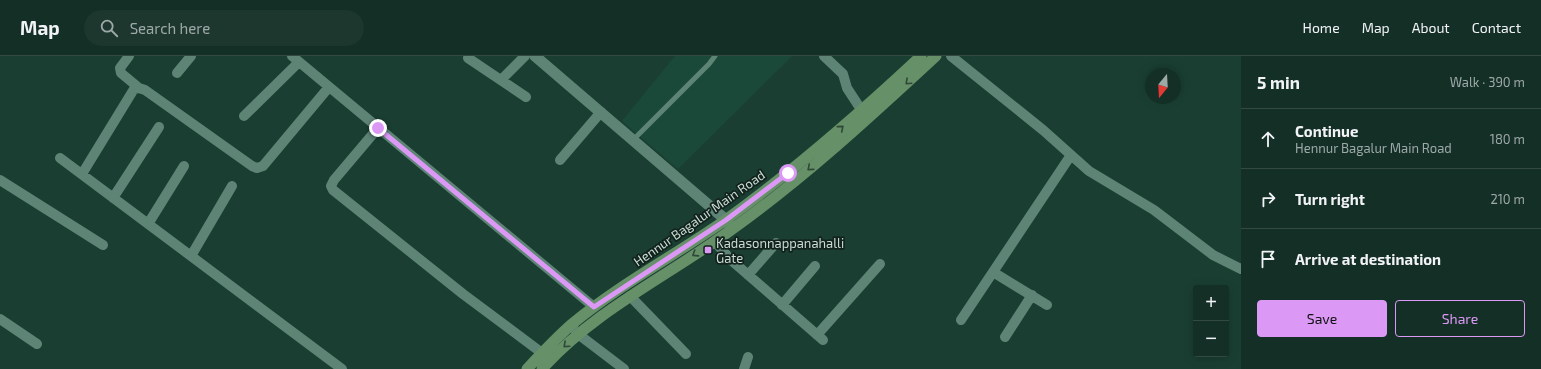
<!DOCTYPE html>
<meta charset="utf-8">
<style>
:root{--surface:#142f26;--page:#1d372e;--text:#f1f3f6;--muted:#9da9a7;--line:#334a43;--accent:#db99f5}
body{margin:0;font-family:"Exo 2",sans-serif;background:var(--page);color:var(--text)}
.controls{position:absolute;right:12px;bottom:12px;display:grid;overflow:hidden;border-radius:4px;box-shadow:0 2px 10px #0003}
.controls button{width:36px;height:36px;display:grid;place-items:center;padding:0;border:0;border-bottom:1px solid var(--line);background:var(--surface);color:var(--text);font:20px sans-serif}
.compass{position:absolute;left:1145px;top:12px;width:36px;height:36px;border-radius:50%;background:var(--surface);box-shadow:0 2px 10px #0003;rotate:198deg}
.stop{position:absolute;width:12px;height:12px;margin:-9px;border:3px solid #db99f5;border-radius:50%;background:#fff}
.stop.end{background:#db99f5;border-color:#fff;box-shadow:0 1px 4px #0008}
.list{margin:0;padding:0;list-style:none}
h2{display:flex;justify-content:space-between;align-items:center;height:52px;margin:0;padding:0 16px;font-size:17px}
h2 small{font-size:13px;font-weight:400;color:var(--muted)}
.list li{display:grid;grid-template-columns:26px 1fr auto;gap:12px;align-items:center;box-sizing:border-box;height:60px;padding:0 16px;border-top:1px solid var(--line)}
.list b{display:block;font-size:15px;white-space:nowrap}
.list p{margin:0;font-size:13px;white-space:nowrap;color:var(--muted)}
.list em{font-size:13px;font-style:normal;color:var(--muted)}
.actions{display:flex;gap:8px;padding:12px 16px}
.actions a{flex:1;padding:9px 0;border:1px solid var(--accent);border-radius:4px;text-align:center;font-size:14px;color:var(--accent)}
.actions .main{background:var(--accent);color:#111}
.icon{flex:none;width:22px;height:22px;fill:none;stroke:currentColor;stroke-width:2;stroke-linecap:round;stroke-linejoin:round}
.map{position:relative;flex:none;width:1241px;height:313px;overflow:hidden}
header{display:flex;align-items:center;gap:24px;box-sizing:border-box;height:56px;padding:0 20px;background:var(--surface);border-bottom:1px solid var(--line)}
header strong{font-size:19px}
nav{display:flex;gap:22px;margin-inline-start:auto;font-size:14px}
.search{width:280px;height:36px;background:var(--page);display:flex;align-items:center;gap:10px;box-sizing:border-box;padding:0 14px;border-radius:22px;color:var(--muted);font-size:15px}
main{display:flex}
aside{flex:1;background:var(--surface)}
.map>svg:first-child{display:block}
.built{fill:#1a493a}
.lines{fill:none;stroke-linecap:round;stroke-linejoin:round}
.service{stroke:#5e8476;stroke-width:5}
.minor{stroke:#5e8476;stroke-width:10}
.tertiary{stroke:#5e8476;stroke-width:11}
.primary{stroke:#659068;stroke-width:11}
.oneway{stroke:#2f4837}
.route{stroke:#db99f5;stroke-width:5}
.poi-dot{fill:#db99f5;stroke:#12221c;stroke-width:1.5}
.labels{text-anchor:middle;stroke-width:3.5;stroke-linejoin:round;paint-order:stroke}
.street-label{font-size:13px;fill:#c8dcd4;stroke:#12221c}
.poi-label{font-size:13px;fill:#c8dcd4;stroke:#12221c;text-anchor:start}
</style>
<header>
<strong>Map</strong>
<div class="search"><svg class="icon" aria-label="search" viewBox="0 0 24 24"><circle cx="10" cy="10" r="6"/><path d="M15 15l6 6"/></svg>Search here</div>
<nav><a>Home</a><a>Map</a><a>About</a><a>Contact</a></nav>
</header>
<main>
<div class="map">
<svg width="1241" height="313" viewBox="0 0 1241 313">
<rect width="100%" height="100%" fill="#1a3f32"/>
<path class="built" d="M 675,0 L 792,0 L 678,113 L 622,65 Z"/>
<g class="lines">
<path class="service" d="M 633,84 L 709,8 L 715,0"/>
<path class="minor" d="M 129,0 L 120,12 L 121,17 L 139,32
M 292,0 L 594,251
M 824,0 L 843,18 L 847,32 L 862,55
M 951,0 L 1043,74 L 1089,115 L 1154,154 L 1213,199 L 1241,213
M 468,2 L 526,41
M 177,17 L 191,0
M 501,24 L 525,0
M 244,60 L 299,6
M 378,72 L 334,124 L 331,130 L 333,134 L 463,238 L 542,297
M 60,102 L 342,313
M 560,104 L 601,56
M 82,118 L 134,33 L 139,32 L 145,34 L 252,110 L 257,112 L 263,110 L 329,31
M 0,124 L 103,189
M 113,142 L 159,71
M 148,168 L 184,110
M 715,186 L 731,204 L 823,284
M 191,200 L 232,130
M 993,216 L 1047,249
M 748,219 L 776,187
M 630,240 L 686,298
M 782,249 L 815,210
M 0,263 L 37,288
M 961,264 L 1071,99
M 571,269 L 578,278 L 624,313
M 817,279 L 880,208
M 1005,281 L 1032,239
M 744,313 L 748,301"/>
<path class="tertiary" d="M 535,0 L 726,164 L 731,171"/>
<path class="primary" d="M 527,313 C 542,297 556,282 572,268 C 620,228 676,199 727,163 C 796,113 859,58 921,0
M 542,313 C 595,254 668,220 731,174 C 804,122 870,61 936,0"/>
</g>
<defs><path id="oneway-chevron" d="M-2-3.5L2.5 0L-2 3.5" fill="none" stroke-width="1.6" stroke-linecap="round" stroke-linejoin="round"/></defs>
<g class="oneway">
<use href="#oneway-chevron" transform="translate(908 26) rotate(137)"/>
<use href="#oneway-chevron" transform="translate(841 72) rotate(-40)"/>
<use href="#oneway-chevron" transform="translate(810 112) rotate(140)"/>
<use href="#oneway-chevron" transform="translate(695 198) rotate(147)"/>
<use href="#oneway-chevron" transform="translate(566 289) rotate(138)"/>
</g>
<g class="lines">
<path class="route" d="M 378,72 L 594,251 L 726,164 L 788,117"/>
</g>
<rect class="poi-dot" x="704" y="190" width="8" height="8" rx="2"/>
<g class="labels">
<g class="street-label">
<text transform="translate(699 162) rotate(-35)" y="5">Hennur Bagalur Main Road</text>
</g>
<g class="poi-label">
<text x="716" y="192">Kadasonnappanahalli<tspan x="716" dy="15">Gate</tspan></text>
</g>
</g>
</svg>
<div class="controls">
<button>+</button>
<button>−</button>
</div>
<svg class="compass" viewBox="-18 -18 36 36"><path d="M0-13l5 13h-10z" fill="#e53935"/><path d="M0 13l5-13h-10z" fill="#9da9a7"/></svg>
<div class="stop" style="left:788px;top:117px"></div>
<div class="stop end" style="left:378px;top:72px"></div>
</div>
<aside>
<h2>5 min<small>Walk · 390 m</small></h2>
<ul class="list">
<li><svg class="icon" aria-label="ahead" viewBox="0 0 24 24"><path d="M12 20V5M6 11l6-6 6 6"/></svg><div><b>Continue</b><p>Hennur Bagalur Main Road</p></div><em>180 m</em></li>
<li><svg class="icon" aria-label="right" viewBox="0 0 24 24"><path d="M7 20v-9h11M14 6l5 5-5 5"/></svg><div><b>Turn right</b></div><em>210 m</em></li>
<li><svg class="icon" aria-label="arrive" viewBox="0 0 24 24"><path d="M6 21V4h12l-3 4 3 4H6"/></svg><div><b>Arrive at destination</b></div></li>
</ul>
<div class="actions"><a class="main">Save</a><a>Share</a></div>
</aside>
</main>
